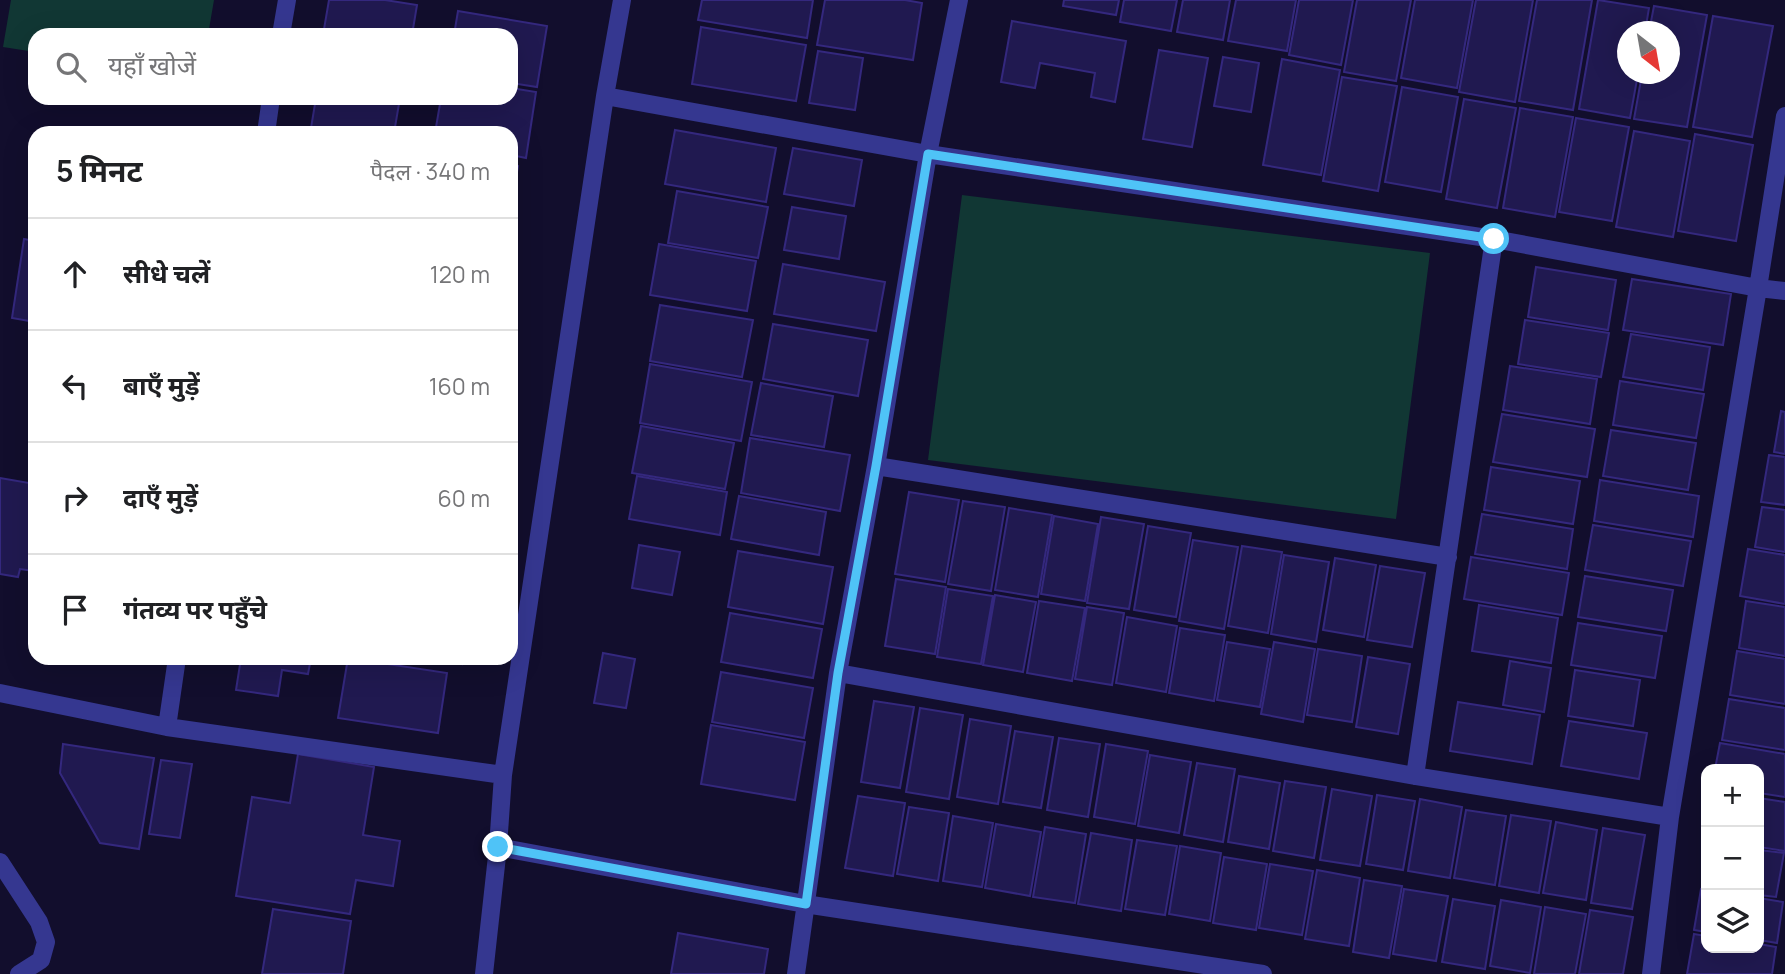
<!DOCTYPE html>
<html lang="hi">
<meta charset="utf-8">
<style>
:root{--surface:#fff;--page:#f6f6f6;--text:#202124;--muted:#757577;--line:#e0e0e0}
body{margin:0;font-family:Manrope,"Noto Sans Devanagari",sans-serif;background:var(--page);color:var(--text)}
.controls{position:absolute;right:21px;bottom:21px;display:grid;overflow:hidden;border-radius:14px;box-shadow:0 7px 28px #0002}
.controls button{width:63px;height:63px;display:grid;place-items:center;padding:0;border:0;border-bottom:2px solid var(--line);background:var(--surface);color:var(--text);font:35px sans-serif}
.compass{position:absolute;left:1617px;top:21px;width:63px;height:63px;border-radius:50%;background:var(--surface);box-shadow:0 7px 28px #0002;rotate:149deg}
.stop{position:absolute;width:21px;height:21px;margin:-16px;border:5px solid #4fc3f7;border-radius:50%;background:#fff}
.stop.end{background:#4fc3f7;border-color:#fff;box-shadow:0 2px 7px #0008}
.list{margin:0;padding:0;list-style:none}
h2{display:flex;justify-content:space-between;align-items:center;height:91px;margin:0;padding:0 28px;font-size:30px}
h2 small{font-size:23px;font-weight:400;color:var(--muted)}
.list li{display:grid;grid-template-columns:46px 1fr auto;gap:21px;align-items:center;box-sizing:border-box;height:112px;padding:0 28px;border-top:2px solid var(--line)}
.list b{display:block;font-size:26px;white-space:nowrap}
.list em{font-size:23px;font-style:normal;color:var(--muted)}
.icon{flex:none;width:38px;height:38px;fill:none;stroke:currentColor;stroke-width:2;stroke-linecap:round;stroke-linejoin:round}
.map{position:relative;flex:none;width:1785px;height:974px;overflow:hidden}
.search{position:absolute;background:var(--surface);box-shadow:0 7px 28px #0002;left:28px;top:28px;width:490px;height:77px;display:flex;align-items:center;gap:18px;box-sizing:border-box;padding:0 24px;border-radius:21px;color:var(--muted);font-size:26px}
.panel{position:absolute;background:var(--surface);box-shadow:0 7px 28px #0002;left:28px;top:126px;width:490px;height:539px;border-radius:21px}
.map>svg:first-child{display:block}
.green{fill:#113734}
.building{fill:#201950;stroke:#34287e;stroke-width:2}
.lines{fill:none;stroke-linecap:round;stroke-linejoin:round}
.minor{stroke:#353790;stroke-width:18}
.route{stroke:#4fc3f7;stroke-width:9}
</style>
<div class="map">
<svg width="1785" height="974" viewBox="0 0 1785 974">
<rect width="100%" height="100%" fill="#120e2d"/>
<path class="green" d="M 11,0 L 214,0 L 208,35 L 35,35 L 35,52 L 3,47 Z
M 962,195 L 1430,253 L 1396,519 L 928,460 Z"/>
<path class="building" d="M 329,0 L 385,0 L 417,5 L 412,35 L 323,35 Z
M 702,0 L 813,0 L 807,38 L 698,20 Z
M 825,0 L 905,0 L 922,3 L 913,60 L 817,45 Z
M 1064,0 L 1119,0 L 1116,15 L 1063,6 Z
M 1124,0 L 1177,0 L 1171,31 L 1120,22 Z
M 1183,0 L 1230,0 L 1223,40 L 1177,32 Z
M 1236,0 L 1296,0 L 1287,51 L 1228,41 Z
M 1299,0 L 1353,0 L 1341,65 L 1289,55 Z
M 1357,0 L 1411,0 L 1396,81 L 1344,72 Z
M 1415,0 L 1473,0 L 1457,88 L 1401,78 Z
M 1476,0 L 1533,0 L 1515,102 L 1459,92 Z
M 1537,0 L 1592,0 L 1573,110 L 1519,101 Z
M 1598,0 L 1649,8 L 1645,32 L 1628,32 L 1628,74 L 1638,74 L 1630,118 L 1579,109 Z
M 1654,6 L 1707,15 L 1687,127 L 1634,119 L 1642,74 L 1670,74 L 1670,32 L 1649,32 Z
M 458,11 L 547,26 L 537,87 L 511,83 L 511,35 L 454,35 Z
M 1713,16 L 1773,26 L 1752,137 L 1693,127 Z
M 1012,21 L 1126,41 L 1115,102 L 1091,97 L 1095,73 L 1040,63 L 1035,88 L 1001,82 Z
M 701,27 L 806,45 L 796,101 L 692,84 Z
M 1159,50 L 1208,58 L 1192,147 L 1143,139 Z
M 818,51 L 863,58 L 855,110 L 809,103 Z
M 1223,57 L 1259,63 L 1251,112 L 1214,106 Z
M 1282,59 L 1340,70 L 1321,175 L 1263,165 Z
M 1342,77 L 1397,86 L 1378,191 L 1323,181 Z
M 1402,87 L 1458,97 L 1441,192 L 1385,182 Z
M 511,88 L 536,92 L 526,158 L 511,155 L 511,133 L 435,133 L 441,98 L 511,98 Z
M 316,98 L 400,98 L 394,133 L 341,133 L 311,128 Z
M 1464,99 L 1516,108 L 1497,208 L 1446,199 Z
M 1520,108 L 1573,117 L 1555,217 L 1503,208 Z
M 1576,118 L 1629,127 L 1612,221 L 1559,212 Z
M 675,130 L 776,148 L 766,202 L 665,184 Z
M 1634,131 L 1690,141 L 1673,237 L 1616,227 Z
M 1695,134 L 1753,145 L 1736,241 L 1678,231 Z
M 793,148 L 862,160 L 854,206 L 784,194 Z
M 511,165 L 518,166 L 511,208 Z
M 677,191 L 768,207 L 758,258 L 668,243 Z
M 792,207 L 846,216 L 839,259 L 784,250 Z
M 24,239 L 35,241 L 35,322 L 12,318 Z
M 659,244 L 756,261 L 747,311 L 650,295 Z
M 783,264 L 885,282 L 876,331 L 774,314 Z
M 1536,267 L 1616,280 L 1608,330 L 1528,317 Z
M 1632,279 L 1731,294 L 1723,345 L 1623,330 Z
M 660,305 L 753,320 L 742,377 L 650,361 Z
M 1525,320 L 1609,333 L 1601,377 L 1518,364 Z
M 773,324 L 868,340 L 858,396 L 763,379 Z
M 1631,334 L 1710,347 L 1703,390 L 1623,377 Z
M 650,364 L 752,382 L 741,441 L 640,423 Z
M 1510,366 L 1597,379 L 1590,424 L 1503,410 Z
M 1620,381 L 1704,394 L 1696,438 L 1613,425 Z
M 761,383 L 833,396 L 824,447 L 751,435 Z
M 1781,411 L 1785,412 L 1785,454 L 1774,452 Z
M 1502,414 L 1595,429 L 1587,477 L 1493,462 Z
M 641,426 L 734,443 L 725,489 L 632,473 Z
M 1611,430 L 1696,443 L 1688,490 L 1603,476 Z
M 750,438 L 850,455 L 840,511 L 741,493 Z
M 1769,455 L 1785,457 L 1785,505 L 1761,502 Z
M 1491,467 L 1580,481 L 1573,524 L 1484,510 Z
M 637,476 L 727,492 L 720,535 L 629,519 Z
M 0,478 L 35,484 L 35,571 L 20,569 L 18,577 L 0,574 Z
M 1600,480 L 1699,496 L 1693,537 L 1594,521 Z
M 909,492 L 959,500 L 945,582 L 895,574 Z
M 739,496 L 826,512 L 819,555 L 731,539 Z
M 963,501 L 1005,507 L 991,591 L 948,584 Z
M 1762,507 L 1785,510 L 1785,552 L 1755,547 Z
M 1009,508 L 1052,515 L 1038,597 L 995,590 Z
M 1482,514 L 1573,529 L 1567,569 L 1475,554 Z
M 1054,516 L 1098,524 L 1085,601 L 1041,594 Z
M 1101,517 L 1144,524 L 1129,609 L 1087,603 Z
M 1593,525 L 1691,541 L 1683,586 L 1585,570 Z
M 1148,526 L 1191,533 L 1176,617 L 1134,610 Z
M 1193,540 L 1238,547 L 1224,629 L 1179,621 Z
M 639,545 L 680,552 L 672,595 L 632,588 Z
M 1242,546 L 1282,552 L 1268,633 L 1228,626 Z
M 1748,549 L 1785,555 L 1785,604 L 1740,596 Z
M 738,551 L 833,567 L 823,624 L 728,607 Z
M 1284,555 L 1329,562 L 1316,642 L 1271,634 Z
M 1471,557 L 1569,573 L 1562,615 L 1464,599 Z
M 1335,558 L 1376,565 L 1364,637 L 1323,630 Z
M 1380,566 L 1425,573 L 1412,647 L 1367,640 Z
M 1585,576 L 1673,590 L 1666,631 L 1578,617 Z
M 896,579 L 946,587 L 935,654 L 885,646 Z
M 948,589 L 993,596 L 981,664 L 937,657 Z
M 995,595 L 1036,602 L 1023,672 L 983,665 Z
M 1039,601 L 1085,608 L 1072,681 L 1027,673 Z
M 1746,601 L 1785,607 L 1785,656 L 1739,648 Z
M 1479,605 L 1558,618 L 1551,663 L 1472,651 Z
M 1087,607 L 1124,613 L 1112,685 L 1075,679 Z
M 730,613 L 822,629 L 813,678 L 721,662 Z
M 1127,617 L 1177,626 L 1166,692 L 1116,683 Z
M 1578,623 L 1662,636 L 1655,678 L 1571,665 Z
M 1180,628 L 1225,635 L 1214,701 L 1169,693 Z
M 1227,642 L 1270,649 L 1260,707 L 1217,700 Z
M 1274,642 L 1315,649 L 1303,722 L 1261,714 Z
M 1318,649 L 1362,656 L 1352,722 L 1307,715 Z
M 1737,651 L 1785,659 L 1785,704 L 1730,695 Z
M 603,653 L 635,659 L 626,708 L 594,703 Z
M 1368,657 L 1410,664 L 1398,734 L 1356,727 Z
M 241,658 L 311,658 L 308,674 L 282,670 L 278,696 L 236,690 Z
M 348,658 L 447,673 L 438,733 L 338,718 Z
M 427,658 L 462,658 L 462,664 Z
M 1510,661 L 1551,668 L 1544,712 L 1503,705 Z
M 1575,670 L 1640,680 L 1633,726 L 1568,716 Z
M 721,672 L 813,688 L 804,738 L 712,722 Z
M 1729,699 L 1785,708 L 1785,750 L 1722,740 Z
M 874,701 L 914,707 L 900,788 L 861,782 Z
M 1458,702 L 1540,715 L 1532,764 L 1450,751 Z
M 920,708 L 963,715 L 949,799 L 906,792 Z
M 970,719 L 1011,726 L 998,804 L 957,797 Z
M 1569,721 L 1647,733 L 1639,779 L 1561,766 Z
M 711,725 L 805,742 L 795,800 L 701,784 Z
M 1015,731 L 1053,737 L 1041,808 L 1003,802 Z
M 1059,738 L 1100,744 L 1088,817 L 1047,810 Z
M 1720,743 L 1785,754 L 1785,797 L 1759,793 L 1759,769 L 1715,769 Z
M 63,744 L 154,758 L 139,849 L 100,843 L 60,773 Z
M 1106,744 L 1148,751 L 1135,824 L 1094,817 Z
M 298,754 L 374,767 L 363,835 L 400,841 L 393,886 L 356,880 L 350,914 L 236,896 L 252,797 L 290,803 Z
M 1150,755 L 1191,762 L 1179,833 L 1138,826 Z
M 161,760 L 192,764 L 180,838 L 149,834 Z
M 1197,763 L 1235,769 L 1223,842 L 1184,835 Z
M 1239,776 L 1280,783 L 1269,849 L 1228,842 Z
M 1285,781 L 1326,787 L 1314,858 L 1273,851 Z
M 1332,789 L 1372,796 L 1360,866 L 1320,860 Z
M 1377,795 L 1415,801 L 1403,870 L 1366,864 Z
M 858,796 L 905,803 L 893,876 L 845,868 Z
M 1759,798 L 1785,802 L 1785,851 L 1759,847 Z
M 1420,799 L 1462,807 L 1450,878 L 1408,871 Z
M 909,807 L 949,813 L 938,881 L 897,874 Z
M 1466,810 L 1506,816 L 1495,885 L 1454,878 Z
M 1511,815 L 1551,821 L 1539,893 L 1499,886 Z
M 953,816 L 993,823 L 982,887 L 943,881 Z
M 1556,822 L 1597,830 L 1586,900 L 1543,893 Z
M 996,824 L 1041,832 L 1030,896 L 985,888 Z
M 1045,827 L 1086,834 L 1075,903 L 1033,897 Z
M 1603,828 L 1645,835 L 1632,909 L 1591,903 Z
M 1091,833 L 1132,840 L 1121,911 L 1078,904 Z
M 1137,840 L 1177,846 L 1165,915 L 1125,909 Z
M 1180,846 L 1221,853 L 1210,921 L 1169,914 Z
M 1759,850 L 1784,853 L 1776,897 L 1759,895 Z
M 1224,857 L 1267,864 L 1256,930 L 1213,923 Z
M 1270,864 L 1313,871 L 1302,935 L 1259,928 Z
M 1317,870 L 1360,878 L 1349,946 L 1305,939 Z
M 1364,880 L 1402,886 L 1389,958 L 1353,952 Z
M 1404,889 L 1448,896 L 1436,961 L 1393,954 Z
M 1701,889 L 1706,890 L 1706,932 L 1694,930 Z
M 1759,898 L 1783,902 L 1777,943 L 1759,940 Z
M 1453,899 L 1495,906 L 1485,969 L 1442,962 Z
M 1501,900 L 1541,907 L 1530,973 L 1490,966 Z
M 1545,907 L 1586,914 L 1575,974 L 1534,974 Z
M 273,909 L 351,921 L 343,974 L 262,974 Z
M 1590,910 L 1633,917 L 1623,974 L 1579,974 Z
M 678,933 L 768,949 L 764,974 L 671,974 Z
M 1694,934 L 1706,936 L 1706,948 L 1759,948 L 1759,944 L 1776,947 L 1772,974 L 1687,974 Z"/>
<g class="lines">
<path class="minor" d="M 281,35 L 287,0
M 605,96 L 928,154 L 1494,239 L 1758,288 L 1785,291
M 266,133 L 271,98
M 876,466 L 1448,557
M 838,673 L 1415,776 L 1670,817
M 0,693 L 167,727 L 503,775
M 167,727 L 177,658
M 1415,776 L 1494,239
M 498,847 L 805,904 L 1263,974
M 0,862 L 39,922 L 46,942 L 41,960 L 19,974
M 484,974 L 498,847 L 503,775 L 605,96 L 622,0
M 796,974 L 838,673 L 876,466 L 928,154 L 959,0
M 1651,974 L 1670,817 L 1758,288 L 1785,116"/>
</g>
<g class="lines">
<path class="route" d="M 498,847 L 806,904 L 838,673 L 876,466 L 928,154 L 1494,239"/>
</g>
</svg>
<div class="controls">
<button>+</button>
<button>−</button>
<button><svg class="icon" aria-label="layers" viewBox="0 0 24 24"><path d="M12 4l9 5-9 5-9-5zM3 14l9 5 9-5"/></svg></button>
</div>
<svg class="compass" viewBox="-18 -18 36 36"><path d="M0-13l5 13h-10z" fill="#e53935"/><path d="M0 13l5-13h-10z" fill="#757577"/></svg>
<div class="stop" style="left:1494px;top:239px"></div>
<div class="stop end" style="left:498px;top:847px"></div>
<div class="search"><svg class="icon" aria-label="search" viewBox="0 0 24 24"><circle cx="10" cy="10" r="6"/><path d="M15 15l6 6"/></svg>यहाँ खोजें</div>
<section class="panel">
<h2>5 मिनट<small>पैदल · 340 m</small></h2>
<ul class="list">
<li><svg class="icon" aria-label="ahead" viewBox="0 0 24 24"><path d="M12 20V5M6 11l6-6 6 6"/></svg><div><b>सीधे चलें</b></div><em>120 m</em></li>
<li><svg class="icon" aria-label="left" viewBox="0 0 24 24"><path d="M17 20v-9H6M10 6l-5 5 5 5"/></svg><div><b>बाएँ मुड़ें</b></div><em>160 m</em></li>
<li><svg class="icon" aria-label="right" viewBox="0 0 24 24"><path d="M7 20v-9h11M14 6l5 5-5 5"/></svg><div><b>दाएँ मुड़ें</b></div><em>60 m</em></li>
<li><svg class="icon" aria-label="arrive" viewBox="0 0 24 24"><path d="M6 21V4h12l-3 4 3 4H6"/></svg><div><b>गंतव्य पर पहुँचे</b></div></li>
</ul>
</section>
</div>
